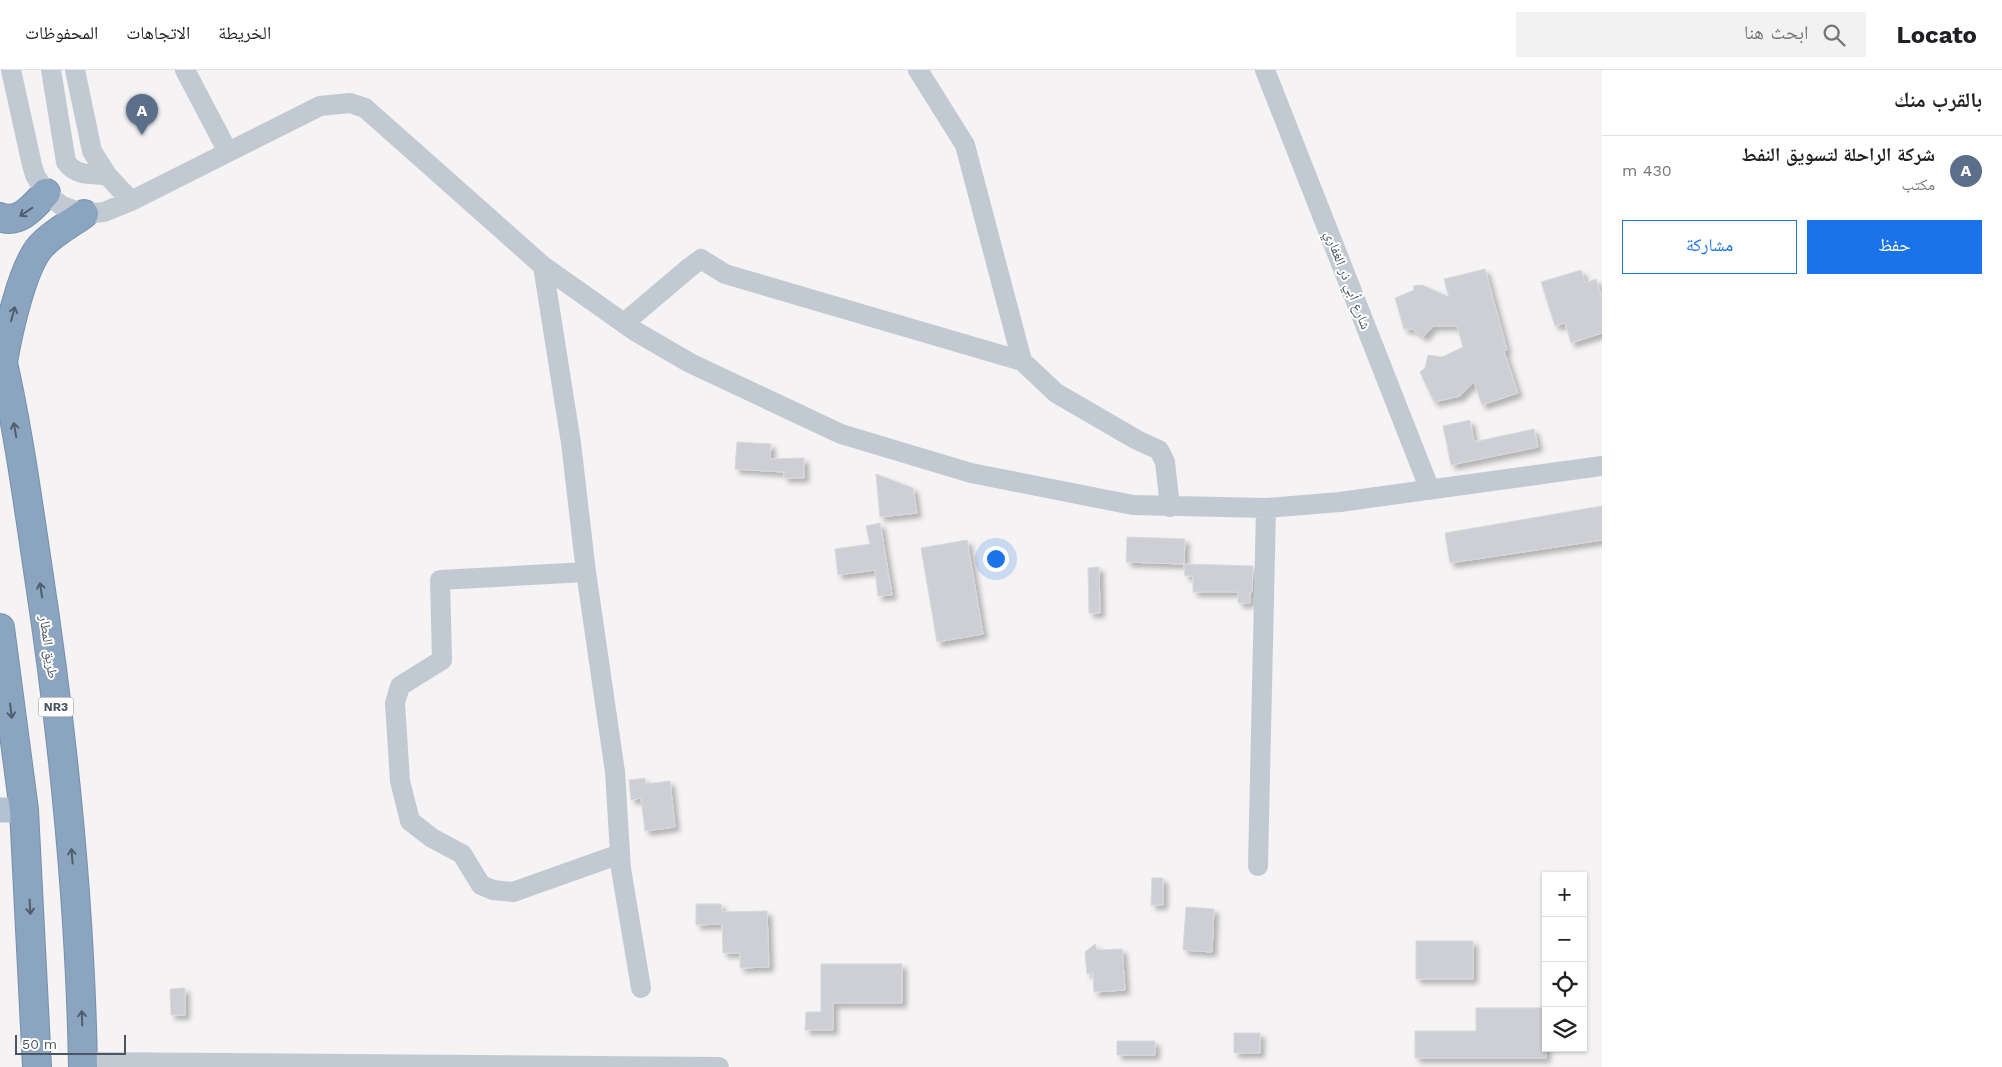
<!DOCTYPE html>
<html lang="ar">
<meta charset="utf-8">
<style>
:root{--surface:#fff;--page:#f2f2f2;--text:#202124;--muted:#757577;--line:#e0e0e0;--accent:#1a73e8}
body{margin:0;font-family:"Work Sans","Noto Naskh Arabic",sans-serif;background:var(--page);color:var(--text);direction:rtl}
.controls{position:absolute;right:15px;bottom:15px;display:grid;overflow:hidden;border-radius:0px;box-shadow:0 1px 4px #0004}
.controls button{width:45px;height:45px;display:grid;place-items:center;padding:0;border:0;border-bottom:1px solid var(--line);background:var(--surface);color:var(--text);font:25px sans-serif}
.scale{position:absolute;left:15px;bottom:12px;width:111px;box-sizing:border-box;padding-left:5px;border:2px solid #4a5661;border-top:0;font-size:14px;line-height:18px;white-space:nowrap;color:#4a5661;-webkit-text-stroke:4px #fff;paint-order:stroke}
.you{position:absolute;left:995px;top:488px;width:18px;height:18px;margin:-12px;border:4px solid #fff;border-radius:50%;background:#1a73e8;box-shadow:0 0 0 8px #1a73e833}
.badge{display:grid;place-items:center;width:32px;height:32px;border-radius:50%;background:var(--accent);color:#fff;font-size:16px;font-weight:700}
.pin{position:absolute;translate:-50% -41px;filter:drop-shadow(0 1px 2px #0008)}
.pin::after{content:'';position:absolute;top:26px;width:18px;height:15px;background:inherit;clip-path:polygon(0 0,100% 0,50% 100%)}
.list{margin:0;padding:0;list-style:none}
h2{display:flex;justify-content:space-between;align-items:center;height:65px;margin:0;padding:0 20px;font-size:21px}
h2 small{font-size:16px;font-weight:400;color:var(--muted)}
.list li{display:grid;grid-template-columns:32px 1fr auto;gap:15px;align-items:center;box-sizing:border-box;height:70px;padding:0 20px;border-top:1px solid var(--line)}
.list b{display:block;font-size:19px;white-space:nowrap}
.list p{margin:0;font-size:16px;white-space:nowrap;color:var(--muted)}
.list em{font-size:16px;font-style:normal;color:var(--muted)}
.actions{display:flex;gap:10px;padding:15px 20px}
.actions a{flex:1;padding:11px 0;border:1px solid var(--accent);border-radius:0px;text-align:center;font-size:18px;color:var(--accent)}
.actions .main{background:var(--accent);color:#fff}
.icon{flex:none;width:28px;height:28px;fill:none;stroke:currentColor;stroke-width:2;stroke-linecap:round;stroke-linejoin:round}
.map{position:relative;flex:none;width:1602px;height:997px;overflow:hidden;direction:ltr}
header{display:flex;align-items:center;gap:30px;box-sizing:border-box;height:70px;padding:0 25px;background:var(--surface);border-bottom:1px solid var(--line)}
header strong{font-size:24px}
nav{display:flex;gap:28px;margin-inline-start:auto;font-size:18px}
.search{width:350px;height:45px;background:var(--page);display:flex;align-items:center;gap:12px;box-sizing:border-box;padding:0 18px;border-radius:0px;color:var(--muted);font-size:19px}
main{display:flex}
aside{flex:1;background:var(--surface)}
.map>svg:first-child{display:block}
.building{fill:#cdcfd5;stroke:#d7d9de;filter:url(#shadow)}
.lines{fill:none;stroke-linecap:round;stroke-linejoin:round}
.highway-casing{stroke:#7690ad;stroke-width:30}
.minor{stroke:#c1cad2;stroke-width:20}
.major{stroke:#b3c2d1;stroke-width:25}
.highway{stroke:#8ba5c1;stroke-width:28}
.oneway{stroke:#505e6b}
.labels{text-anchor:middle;stroke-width:4;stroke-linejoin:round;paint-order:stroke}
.shield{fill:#fff;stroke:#808990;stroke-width:1}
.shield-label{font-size:12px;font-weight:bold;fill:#4a5661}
.street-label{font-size:14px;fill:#4a5661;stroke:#fff}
</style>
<header>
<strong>Locato</strong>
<div class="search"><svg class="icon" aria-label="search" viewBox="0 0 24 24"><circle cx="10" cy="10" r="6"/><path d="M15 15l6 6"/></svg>ابحث هنا</div>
<nav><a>الخريطة</a><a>الاتجاهات</a><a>المحفوظات</a></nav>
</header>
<main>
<aside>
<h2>بالقرب منك<small></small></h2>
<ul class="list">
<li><span class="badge" style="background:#5c6f8a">A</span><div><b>شركة الراحلة لتسويق النفط</b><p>مكتب</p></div><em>430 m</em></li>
</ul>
<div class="actions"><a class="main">حفظ</a><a>مشاركة</a></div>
</aside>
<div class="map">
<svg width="1602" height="997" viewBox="0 0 1602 997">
<defs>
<filter id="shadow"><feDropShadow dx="4.5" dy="4.5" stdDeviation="2.5" flood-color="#0004"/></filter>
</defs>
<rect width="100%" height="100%" fill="#f5f3f3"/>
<path class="building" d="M 1485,199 L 1507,280 L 1504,281 L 1518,323 L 1482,335 L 1474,312 L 1460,326 L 1434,332 L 1420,302 L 1425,298 L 1428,285 L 1442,287 L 1463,277 L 1457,256 L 1433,256 L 1423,267 L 1412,259 L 1404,259 L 1395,228 L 1414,220 L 1413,216 L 1422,215 L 1449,227 L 1444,209 Z
M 1581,200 L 1585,213 L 1596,209 L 1602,227 L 1602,263 L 1571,273 L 1565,253 L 1555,256 L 1541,212 Z
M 1470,350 L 1474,372 L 1534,359 L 1538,377 L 1451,395 L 1443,356 Z
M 737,372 L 771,374 L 770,389 L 804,388 L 804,408 L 784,408 L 784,402 L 735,399 Z
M 876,404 L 913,418 L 917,443 L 880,447 Z
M 1602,436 L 1602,470 L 1450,493 L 1445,463 Z
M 880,453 L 892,525 L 878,526 L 875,500 L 838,505 L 835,479 L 870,474 L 866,456 Z
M 1127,467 L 1185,469 L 1184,494 L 1126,492 Z
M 967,470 L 983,564 L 937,572 L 921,478 Z
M 1184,494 L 1253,496 L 1252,522 L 1250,522 L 1250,533 L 1238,533 L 1238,522 L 1193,522 L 1193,506 L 1185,506 Z
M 1099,497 L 1100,543 L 1089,543 L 1088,498 Z
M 645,708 L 646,714 L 670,711 L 675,757 L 645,761 L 641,728 L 631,730 L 629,710 Z
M 1152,808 L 1163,808 L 1163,835 L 1151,835 Z
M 696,834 L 721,834 L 722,842 L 767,841 L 769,897 L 740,898 L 740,883 L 723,883 L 722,854 L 696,855 Z
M 1186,837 L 1214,839 L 1212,882 L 1183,880 Z
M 1416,871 L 1473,871 L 1473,909 L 1416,909 Z
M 1095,874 L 1097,880 L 1122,879 L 1125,920 L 1094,922 L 1093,903 L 1087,904 L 1085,882 Z
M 821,894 L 902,894 L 902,933 L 833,933 L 833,960 L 805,960 L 806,942 L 821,942 Z
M 185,918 L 185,945 L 171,945 L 170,919 Z
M 1476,938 L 1546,938 L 1546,988 L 1415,988 L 1415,961 L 1476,961 Z
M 1234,963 L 1260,963 L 1260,983 L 1234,983 Z
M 1117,971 L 1155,971 L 1155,985 L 1117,985 Z"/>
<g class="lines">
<defs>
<path id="highway" d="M 0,147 C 19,155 34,136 46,123
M 0,280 C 17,352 27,426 38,500 C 63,664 80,830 83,997
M 3,292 C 8,263 22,197 41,176 C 53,163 70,154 84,144
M 0,558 L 24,740 L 37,997"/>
</defs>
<use href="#highway" class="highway-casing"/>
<path class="minor" d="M 11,0 L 32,95 L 35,105 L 46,123 L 62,136 L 84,144 L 104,142 L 131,131 L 320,36 L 350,33 L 365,38 L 543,196 L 635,261 L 690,293 L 841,364 L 971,403 L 1133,435 L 1266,438 L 1340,432 L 1602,396
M 51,0 L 66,92 C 76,106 90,104 107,105
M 75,0 L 92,81 L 107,105 L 131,131
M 185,0 L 228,82
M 918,0 L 965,75 L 1022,291 L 1056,323 L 1137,370 L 1159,380 L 1165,392 L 1170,437
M 1265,0 L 1430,420
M 543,196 L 571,373 L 586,502 L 615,702 L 621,799 L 641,918
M 624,253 L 689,198 L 701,189 L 725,204 L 1022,291
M 586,502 L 440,510 L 442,590 L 400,616 L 395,633 L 400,711 L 410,751 L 432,768 L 462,784 L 481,815 L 493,820 L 513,822 L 620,784
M 1258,796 L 1266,438
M 83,992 L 719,997"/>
<path class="major" d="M 0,740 L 24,740"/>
<use href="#highway" class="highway"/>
</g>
<defs><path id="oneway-shaft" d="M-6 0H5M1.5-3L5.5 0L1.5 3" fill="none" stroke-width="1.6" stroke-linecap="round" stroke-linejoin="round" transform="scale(1.25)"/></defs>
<g class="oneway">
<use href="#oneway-shaft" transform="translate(26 142) rotate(146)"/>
<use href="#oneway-shaft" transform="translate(13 244) rotate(-75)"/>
<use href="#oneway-shaft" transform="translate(15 360) rotate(-100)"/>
<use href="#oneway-shaft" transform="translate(41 520) rotate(-99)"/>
<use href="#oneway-shaft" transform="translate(11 641) rotate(83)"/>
<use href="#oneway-shaft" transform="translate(72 786) rotate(-95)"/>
<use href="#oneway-shaft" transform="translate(30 837) rotate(87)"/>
<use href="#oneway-shaft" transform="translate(82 948) rotate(-92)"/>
</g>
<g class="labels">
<rect class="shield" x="38.5" y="627.5" width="35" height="19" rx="4"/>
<g class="shield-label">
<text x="56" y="641">NR3</text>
</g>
<g class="street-label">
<text transform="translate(1348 210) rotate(69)" y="5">شارع أبي ذر الغفاري</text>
<text transform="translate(49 577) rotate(82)" y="5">طريق المطار</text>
</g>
</g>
</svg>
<div class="controls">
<button>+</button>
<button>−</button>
<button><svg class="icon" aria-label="locate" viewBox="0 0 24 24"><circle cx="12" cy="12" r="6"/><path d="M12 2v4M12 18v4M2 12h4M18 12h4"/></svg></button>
<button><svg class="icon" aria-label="layers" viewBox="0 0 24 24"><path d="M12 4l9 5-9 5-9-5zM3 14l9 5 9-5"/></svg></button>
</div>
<div class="scale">50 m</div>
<div class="you"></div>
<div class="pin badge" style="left:142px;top:65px;background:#5c6f8a">A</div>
</div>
</main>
